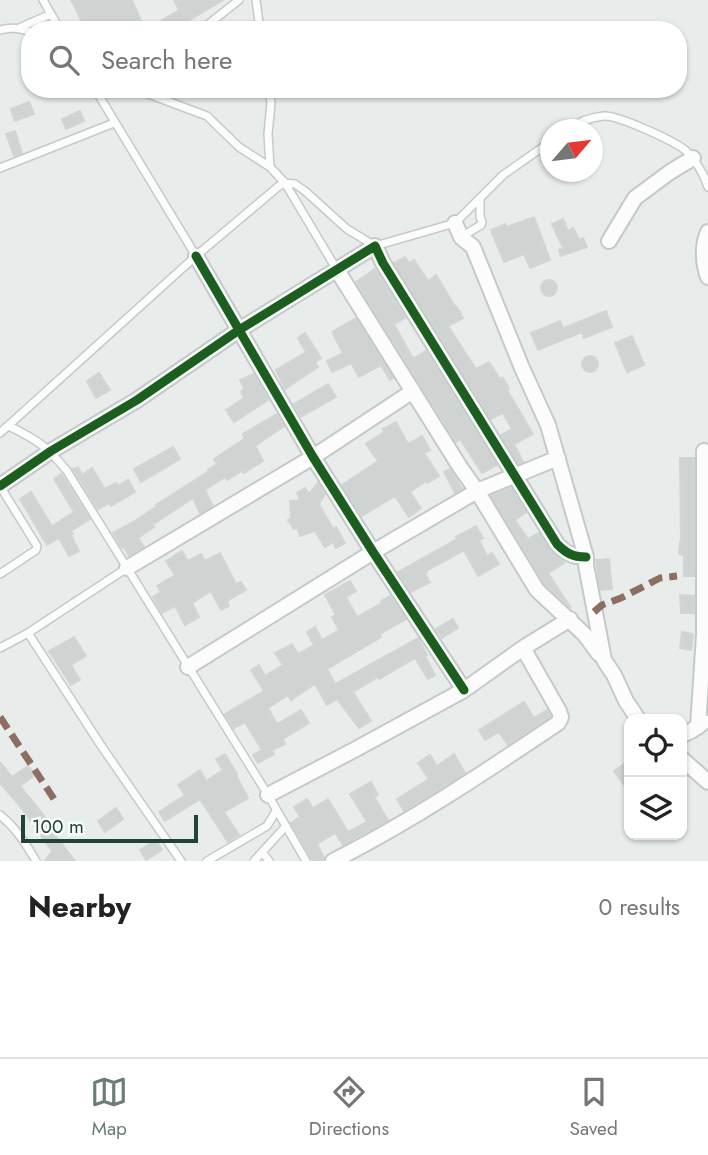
<!DOCTYPE html>
<style>
:root{--surface:#fff;--page:#f6f6f6;--text:#222;--muted:#767676;--line:#e0e0e0;--accent:#697e78}
body{margin:0;font-family:Jost,sans-serif;background:var(--page);color:var(--text)}
.controls{position:absolute;right:21px;bottom:21px;display:grid;overflow:hidden;border-radius:14px;box-shadow:0 2px 5px #0004}
.controls button{width:63px;height:63px;display:grid;place-items:center;padding:0;border:0;border-bottom:2px solid var(--line);background:var(--surface);color:var(--text);font:35px sans-serif}
.compass{position:absolute;left:540px;top:119px;width:63px;height:63px;border-radius:50%;background:var(--surface);box-shadow:0 2px 5px #0004;rotate:62deg}
.scale{position:absolute;left:21px;bottom:18px;width:177px;box-sizing:border-box;padding-left:7px;border:4px solid #24423a;border-top:0;font-size:19px;line-height:24px;white-space:nowrap;color:#24423a;-webkit-text-stroke:5px #f7fbf9;paint-order:stroke}
.list{margin:0;padding:0;list-style:none}
h2{display:flex;justify-content:space-between;align-items:center;height:91px;margin:0;padding:0 28px;font-size:30px}
h2 small{font-size:23px;font-weight:400;color:var(--muted)}
.icon{flex:none;width:38px;height:38px;fill:none;stroke:currentColor;stroke-width:2;stroke-linecap:round;stroke-linejoin:round}
.map{position:relative;flex:none;width:708px;height:861px;overflow:hidden}
.search{position:absolute;background:var(--surface);box-shadow:0 2px 5px #0004;left:21px;right:21px;top:21px;height:77px;display:flex;align-items:center;gap:18px;box-sizing:border-box;padding:0 24px;border-radius:28px;color:var(--muted);font-size:26px}
.sheet{height:196px;background:var(--surface)}
nav{display:flex;justify-content:space-around;align-items:center;box-sizing:border-box;height:98px;border-top:2px solid var(--line);background:var(--surface);font-size:19px;color:var(--muted)}
nav a{display:grid;justify-items:center;gap:4px}
nav .on{color:var(--accent)}
.map>svg:first-child{display:block}
.building{fill:#cfd4d2;stroke:#d1d6d4;stroke-width:2}
.lines{fill:none;stroke-linecap:round;stroke-linejoin:round}
.lane-casing{stroke:#c5cac8;stroke-width:10}
.street-casing{stroke:#c5cac8;stroke-width:18}
.lane{stroke:#fcfcfc;stroke-width:7}
.street{stroke:#fcfcfc;stroke-width:14}
.quiet{stroke:#8d6e63;stroke-width:7;stroke-dasharray:14 7;stroke-linecap:butt}
.cycleway-casing{stroke:#f7fbf9;stroke-width:13}
.cycleway{stroke:#1b5e20;stroke-width:9}
</style>
<div class="map">
<svg width="708" height="861" viewBox="0 0 708 861">
<rect width="100%" height="100%" fill="#e8edeb"/>
<path class="building" d="M 71,0 L 132,0 L 145,30 L 85,30 L 77,11 Z
M 174,0 L 223,0 L 173,30 L 146,30 L 179,10 Z
M 29,102 L 34,114 L 15,121 L 11,109 Z
M 80,111 L 84,121 L 66,129 L 62,119 Z
M 15,131 L 22,153 L 14,156 L 6,134 Z
M 534,217 L 550,260 L 530,268 L 524,254 L 504,262 L 491,230 L 505,224 L 507,227 Z
M 563,219 L 568,231 L 573,228 L 579,240 L 583,238 L 587,247 L 561,256 L 559,250 L 563,248 L 552,224 Z
M 405,257 L 409,263 L 414,260 L 428,281 L 436,275 L 456,308 L 457,307 L 463,318 L 448,326 L 476,369 L 489,362 L 500,379 L 503,378 L 509,389 L 507,390 L 533,434 L 514,444 L 523,462 L 519,464 L 501,435 L 512,429 L 503,413 L 491,419 L 394,263 Z
M 375,269 L 405,318 L 394,324 L 412,357 L 414,358 L 426,351 L 497,465 L 482,473 L 460,439 L 456,442 L 356,282 Z
M541 288a8 8 0 1 1 16 0a8 8 0 1 1-16 0Z
M 606,311 L 612,327 L 584,338 L 582,332 L 538,350 L 531,333 L 560,321 L 563,328 Z
M 356,318 L 393,378 L 390,380 L 381,365 L 359,377 L 351,363 L 332,372 L 327,361 L 343,353 L 332,332 Z
M 305,333 L 321,358 L 315,362 L 318,367 L 285,389 L 276,370 L 306,352 L 298,338 Z
M 632,336 L 644,365 L 627,372 L 615,343 Z
M582 364a8 8 0 1 1 16 0a8 8 0 1 1-16 0Z
M 99,373 L 110,390 L 96,398 L 87,381 Z
M 254,374 L 268,400 L 234,422 L 226,410 L 244,398 L 241,392 L 244,388 L 240,380 Z
M 328,384 L 336,397 L 302,416 L 300,416 L 294,404 Z
M 277,414 L 284,426 L 255,446 L 263,461 L 244,473 L 242,471 L 227,480 L 225,477 L 205,490 L 213,506 L 200,513 L 193,498 L 152,525 L 154,527 L 138,538 L 144,547 L 129,556 L 124,547 L 122,548 L 113,533 L 138,519 L 157,506 L 156,505 L 209,471 L 208,470 L 217,464 L 214,459 L 244,439 L 243,434 Z
M 396,422 L 408,444 L 422,436 L 430,450 L 424,453 L 439,476 L 427,483 L 426,481 L 410,492 L 421,508 L 409,517 L 395,496 L 362,516 L 342,485 L 378,461 L 366,444 L 384,432 L 383,429 Z
M 173,447 L 180,459 L 141,482 L 134,469 Z
M 680,458 L 694,458 L 694,576 L 684,576 L 684,555 L 679,554 L 680,542 L 681,542 Z
M 78,467 L 82,475 L 92,468 L 105,489 L 116,483 L 118,486 L 128,480 L 135,492 L 111,506 L 109,503 L 98,509 L 73,469 Z
M 450,469 L 462,489 L 455,493 L 444,472 Z
M 61,474 L 90,519 L 71,531 L 73,534 L 71,535 L 79,551 L 69,556 L 59,538 L 47,545 L 20,499 L 31,492 L 52,526 L 74,512 L 54,479 Z
M 318,483 L 325,494 L 319,504 L 333,529 L 336,527 L 345,543 L 336,548 L 333,542 L 325,547 L 315,531 L 300,536 L 297,527 L 294,529 L 288,520 L 291,518 L 290,501 L 300,500 L 297,493 L 305,488 L 309,494 Z
M 511,488 L 526,512 L 515,520 L 528,539 L 539,533 L 550,551 L 564,563 L 548,573 L 571,608 L 545,584 L 491,496 Z
M 476,526 L 483,538 L 479,540 L 487,556 L 492,553 L 499,564 L 478,576 L 464,550 L 426,571 L 427,573 L 425,574 L 430,582 L 411,592 L 398,572 L 457,539 L 456,537 Z
M 182,551 L 188,561 L 201,554 L 205,561 L 220,553 L 236,584 L 241,582 L 246,590 L 227,601 L 229,606 L 221,610 L 211,591 L 192,603 L 199,617 L 185,625 L 175,606 L 162,613 L 153,597 L 161,592 L 157,586 L 175,575 L 166,561 Z
M 609,559 L 612,589 L 600,590 L 596,560 Z
M 350,581 L 356,591 L 346,597 L 357,617 L 382,603 L 381,601 L 390,596 L 406,619 L 380,634 L 381,637 L 327,669 L 335,684 L 418,638 L 427,655 L 425,656 L 435,675 L 428,679 L 415,658 L 379,679 L 378,677 L 353,692 L 371,721 L 359,728 L 337,699 L 327,705 L 315,684 L 291,700 L 288,695 L 268,708 L 277,724 L 301,710 L 309,723 L 283,739 L 285,744 L 272,750 L 274,754 L 258,763 L 253,755 L 262,750 L 245,722 L 234,728 L 225,714 L 264,691 L 251,670 L 259,665 L 265,676 L 283,665 L 275,653 L 292,644 L 298,654 L 314,645 L 307,632 L 315,627 L 322,640 L 339,630 L 332,617 L 336,615 L 325,595 Z
M 680,595 L 694,596 L 694,613 L 681,613 Z
M 453,619 L 458,628 L 442,638 L 436,629 Z
M 682,632 L 693,634 L 691,650 L 680,648 Z
M 74,637 L 86,656 L 71,665 L 80,680 L 71,685 L 49,651 Z
M 524,702 L 534,718 L 547,710 L 551,716 L 508,745 L 499,732 L 485,740 L 479,730 Z
M 225,754 L 237,774 L 236,775 L 248,798 L 224,812 L 239,835 L 228,842 L 200,799 L 165,821 L 159,812 L 185,795 L 178,785 L 200,770 L 206,781 L 223,770 L 216,759 Z
M 454,754 L 465,773 L 404,811 L 397,799 L 429,779 L 418,763 L 430,755 L 437,766 Z
M 629,760 L 629,792 L 614,771 Z
M 0,762 L 12,777 L 28,766 L 35,775 L 20,786 L 58,833 L 55,835 L 75,861 L 45,861 L 52,851 L 20,806 L 0,783 Z
M 371,782 L 378,795 L 374,797 L 388,820 L 343,845 L 335,833 L 317,844 L 324,858 L 323,861 L 313,861 L 291,823 L 300,817 L 294,807 L 307,799 L 313,808 L 328,799 L 348,832 L 367,822 L 350,794 Z
M 116,808 L 123,819 L 105,832 L 98,821 Z
M 156,840 L 162,850 L 146,860 L 140,850 Z"/>
<g class="lines">
<defs>
<path id="lane" d="M 43,0 L 60,30
M 256,0 L 260,30
M 19,28 L 51,14
M 0,30 C 11,27 19,28 30,32
M 201,30 L 239,0
M 95,89 L 196,256
M 135,89 L 207,116 L 239,147 L 270,167 L 285,183 L 337,270
M 269,89 L 271,103 L 268,134 L 270,167
M 568,130 C 578,122 592,117 604,116 C 618,115 674,141 685,150 C 695,159 704,174 708,187
M 0,168 L 114,123
M 461,237 L 481,225 L 482,222 L 480,217 L 480,200
M 9,426 C 37,440 47,446 67,471 L 268,795 L 306,861
M 0,433 L 196,256 L 279,186 L 285,183 L 295,184 L 305,191 L 347,229 L 375,246 L 455,223 L 503,175 L 550,142
M 0,486 L 37,546 L 36,550 L 0,574
M 28,633 L 102,747 L 181,861
M 0,648 L 28,633 L 127,568
M 0,815 C 16,828 26,844 36,861
M 262,852 L 269,861
M 207,861 L 267,826 L 276,811
M 254,861 L 286,826"/>
<path id="street" d="M 455,223 L 461,237 L 473,247 L 522,368 L 548,425 L 586,557 L 586,565 L 604,660 L 614,675 L 626,701 L 638,719
M 708,232 C 702,245 703,264 708,277
M 609,241 L 635,198 L 670,172 L 693,158
M 196,256 L 313,457 L 373,552 L 464,690
M 337,270 L 460,467 L 477,491 L 537,590 L 585,635 L 599,654
M 0,486 L 51,451 L 137,400 L 239,330 L 375,246 L 383,263 L 557,544 C 566,553 572,557 586,557
M 127,568 L 313,457 L 413,391
M 188,667 L 373,552 L 477,491 L 558,458
M 698,727 L 704,635 L 704,451
M 682,735 L 691,731 L 704,722
M 682,759 L 708,782
M 268,795 L 356,749 L 464,690 L 523,648 L 570,619
M 333,861 C 412,821 485,772 558,723 L 561,717 L 559,711 L 523,648"/>
</defs>
<use href="#lane" class="lane-casing"/>
<use href="#street" class="street-casing"/>
<use href="#lane" class="lane"/>
<use href="#street" class="street"/>
<path class="quiet" d="M 594,612 L 602,605 L 621,598 L 660,578 L 677,576
M 0,717 L 54,799"/>
<defs>
<path id="cycleway" d="M 196,256 L 313,457 L 373,552 L 464,690
M 0,486 L 51,451 L 137,400 L 239,330 L 375,246 L 383,263 L 557,544 C 566,553 572,557 586,557"/>
</defs>
<use href="#cycleway" class="cycleway-casing"/>
<use href="#cycleway" class="cycleway"/>
</g>
</svg>
<div class="controls">
<button><svg class="icon" aria-label="locate" viewBox="0 0 24 24"><circle cx="12" cy="12" r="6"/><path d="M12 2v4M12 18v4M2 12h4M18 12h4"/></svg></button>
<button><svg class="icon" aria-label="layers" viewBox="0 0 24 24"><path d="M12 4l9 5-9 5-9-5zM3 14l9 5 9-5"/></svg></button>
</div>
<svg class="compass" viewBox="-18 -18 36 36"><path d="M0-13l5 13h-10z" fill="#e53935"/><path d="M0 13l5-13h-10z" fill="#767676"/></svg>
<div class="scale">100 m</div>
<div class="search"><svg class="icon" aria-label="search" viewBox="0 0 24 24"><circle cx="10" cy="10" r="6"/><path d="M15 15l6 6"/></svg>Search here</div>
</div>
<section class="sheet">
<h2>Nearby<small>0 results</small></h2>
<ul class="list">
</ul>
</section>
<nav>
<a class="on"><svg class="icon" aria-label="map" viewBox="0 0 24 24"><path d="M3 6l6-2 6 2 6-2v14l-6 2-6-2-6 2zM9 4v14M15 6v14"/></svg>Map</a>
<a><svg class="icon" aria-label="directions" viewBox="0 0 24 24"><path d="M12 3l9 9-9 9-9-9zM9 14v-3h6M13 9l2 2-2 2"/></svg>Directions</a>
<a><svg class="icon" aria-label="saved" viewBox="0 0 24 24"><path d="M7 4h10v16l-5-4-5 4z"/></svg>Saved</a>
</nav>
